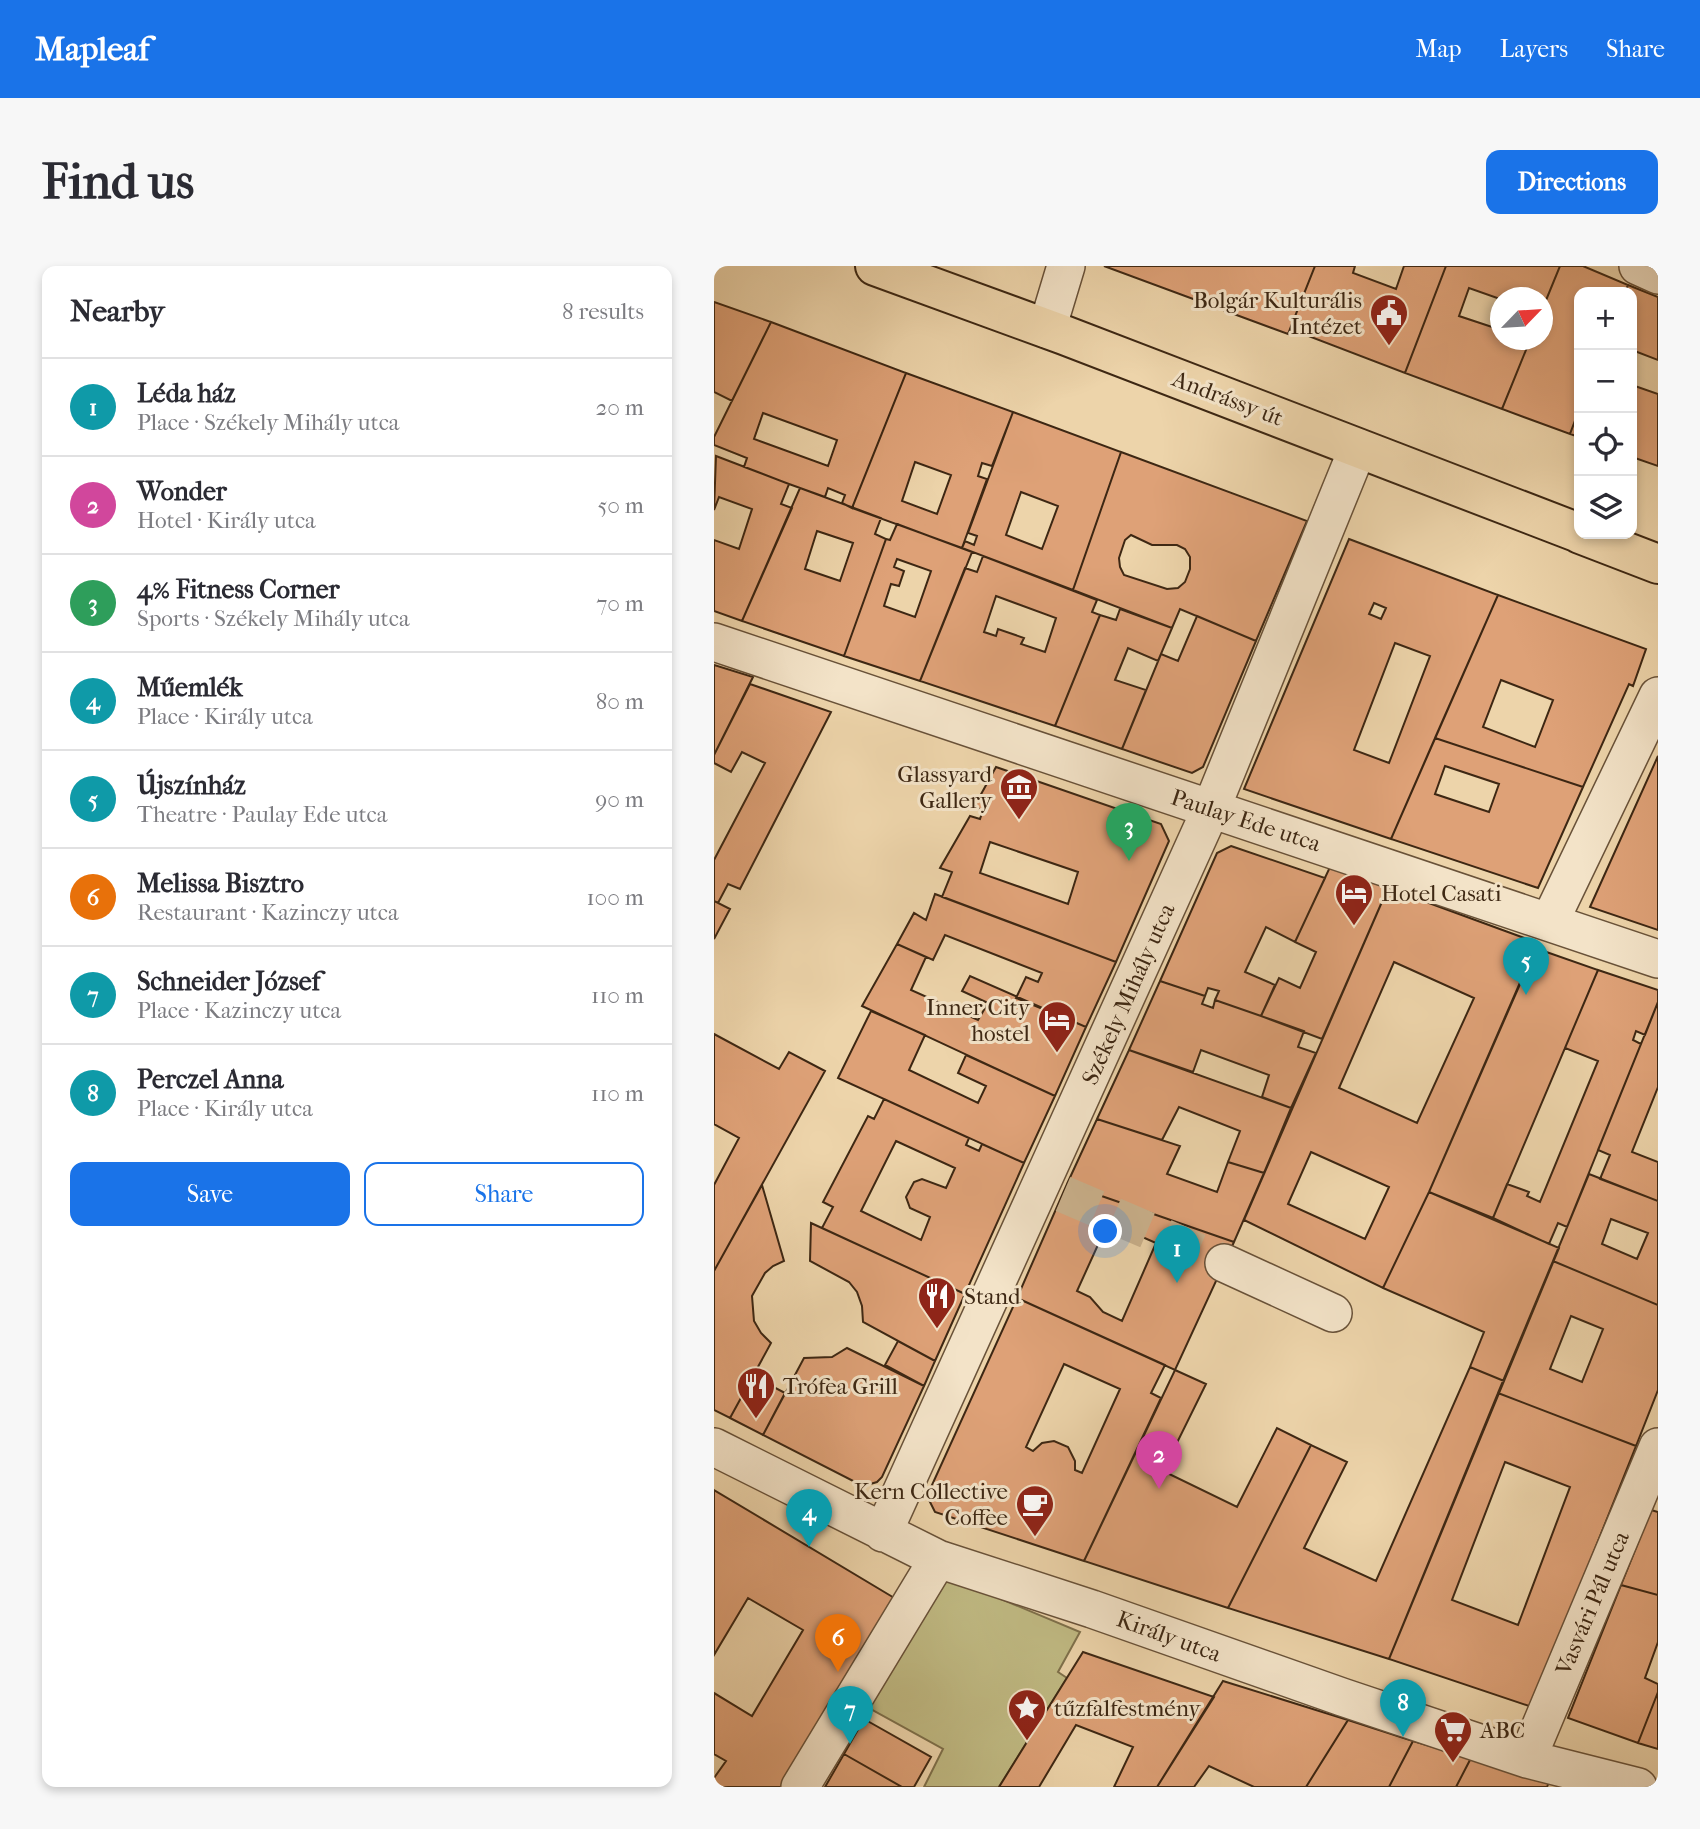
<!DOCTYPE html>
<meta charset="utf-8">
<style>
:root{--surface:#fff;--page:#f7f7f7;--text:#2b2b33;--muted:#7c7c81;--line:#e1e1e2;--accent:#1a73e8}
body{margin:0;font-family:"IM FELL French Canon",serif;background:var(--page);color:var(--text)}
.controls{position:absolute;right:21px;top:21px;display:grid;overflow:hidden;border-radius:14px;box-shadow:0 4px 10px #0003}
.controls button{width:63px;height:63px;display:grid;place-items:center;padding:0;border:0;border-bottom:2px solid var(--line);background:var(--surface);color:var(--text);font:35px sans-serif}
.compass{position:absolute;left:776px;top:21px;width:63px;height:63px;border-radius:50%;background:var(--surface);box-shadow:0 4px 10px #0003;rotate:65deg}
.you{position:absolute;left:392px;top:966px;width:24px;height:24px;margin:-18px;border:5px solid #fff;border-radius:50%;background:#1a73e8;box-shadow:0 0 0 10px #1a73e833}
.badge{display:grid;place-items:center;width:46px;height:46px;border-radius:50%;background:var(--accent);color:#fff;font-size:23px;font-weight:700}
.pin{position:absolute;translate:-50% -58px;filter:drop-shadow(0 2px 4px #0008)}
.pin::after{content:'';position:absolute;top:37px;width:24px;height:21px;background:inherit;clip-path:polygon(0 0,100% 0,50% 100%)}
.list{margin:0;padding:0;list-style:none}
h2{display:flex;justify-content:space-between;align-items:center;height:91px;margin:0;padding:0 28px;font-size:30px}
h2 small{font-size:23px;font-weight:400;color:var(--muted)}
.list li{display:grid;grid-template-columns:46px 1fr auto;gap:21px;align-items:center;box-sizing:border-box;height:98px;padding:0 28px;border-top:2px solid var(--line)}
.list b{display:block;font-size:26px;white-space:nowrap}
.list p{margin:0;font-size:23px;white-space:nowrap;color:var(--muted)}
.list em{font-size:23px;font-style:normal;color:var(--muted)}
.actions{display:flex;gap:14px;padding:21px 28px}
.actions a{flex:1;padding:16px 0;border:2px solid var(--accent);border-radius:14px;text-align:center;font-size:24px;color:var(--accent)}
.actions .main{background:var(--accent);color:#fff}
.icon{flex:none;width:38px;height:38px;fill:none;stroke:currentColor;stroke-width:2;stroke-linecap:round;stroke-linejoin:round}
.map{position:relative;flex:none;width:944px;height:1521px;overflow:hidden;border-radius:14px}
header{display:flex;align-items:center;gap:42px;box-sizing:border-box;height:98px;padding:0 35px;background:var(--accent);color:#fff}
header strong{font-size:33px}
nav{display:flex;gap:38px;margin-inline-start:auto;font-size:24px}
.intro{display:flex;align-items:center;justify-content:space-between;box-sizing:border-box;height:168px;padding:0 42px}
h1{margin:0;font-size:49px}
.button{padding:18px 32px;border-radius:14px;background:var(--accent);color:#fff;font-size:24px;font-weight:700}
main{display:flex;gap:42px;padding:0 42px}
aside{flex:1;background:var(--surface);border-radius:14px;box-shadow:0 4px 10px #0003}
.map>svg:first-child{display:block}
.green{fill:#c0ba83;stroke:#7e704b;stroke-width:2}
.building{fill:#dea177;stroke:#3d2713;stroke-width:2;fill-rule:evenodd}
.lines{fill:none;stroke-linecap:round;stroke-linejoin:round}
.minor-tunnel{stroke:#cab18c;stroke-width:37;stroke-dasharray:37 18;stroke-linecap:butt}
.minor-casing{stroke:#695239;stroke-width:40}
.major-casing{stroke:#3d2713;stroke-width:42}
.minor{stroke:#f3e3c8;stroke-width:37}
.major{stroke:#edd4aa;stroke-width:38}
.labels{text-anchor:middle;stroke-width:6;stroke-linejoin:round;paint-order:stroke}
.poi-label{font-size:23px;fill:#3d2713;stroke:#f3e3c8;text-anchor:start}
.street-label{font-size:23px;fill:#3d2713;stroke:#f3e3c8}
</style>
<header>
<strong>Mapleaf</strong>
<nav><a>Map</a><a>Layers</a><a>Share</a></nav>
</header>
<div class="intro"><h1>Find us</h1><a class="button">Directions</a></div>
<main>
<aside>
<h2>Nearby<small>8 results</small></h2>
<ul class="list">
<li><span class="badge" style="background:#0f9aa8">1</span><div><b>Léda ház</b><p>Place · Székely Mihály utca</p></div><em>20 m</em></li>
<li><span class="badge" style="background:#d1479c">2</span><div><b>Wonder</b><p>Hotel · Király utca</p></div><em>50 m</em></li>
<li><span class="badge" style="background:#2e9e5b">3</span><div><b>4% Fitness Corner</b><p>Sports · Székely Mihály utca</p></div><em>70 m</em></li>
<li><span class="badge" style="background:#0f9aa8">4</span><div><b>Műemlék</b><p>Place · Király utca</p></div><em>80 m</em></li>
<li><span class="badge" style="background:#0f9aa8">5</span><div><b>Újszínház</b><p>Theatre · Paulay Ede utca</p></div><em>90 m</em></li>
<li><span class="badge" style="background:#e8710a">6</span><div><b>Melissa Bisztro</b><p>Restaurant · Kazinczy utca</p></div><em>100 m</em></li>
<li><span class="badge" style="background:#0f9aa8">7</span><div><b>Schneider József</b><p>Place · Kazinczy utca</p></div><em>110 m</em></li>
<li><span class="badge" style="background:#0f9aa8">8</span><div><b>Perczel Anna</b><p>Place · Király utca</p></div><em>110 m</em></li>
</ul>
<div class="actions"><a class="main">Save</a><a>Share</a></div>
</aside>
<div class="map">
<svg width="944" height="1521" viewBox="0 0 944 1521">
<rect width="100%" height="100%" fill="#edd4aa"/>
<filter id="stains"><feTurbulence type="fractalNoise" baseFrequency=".00286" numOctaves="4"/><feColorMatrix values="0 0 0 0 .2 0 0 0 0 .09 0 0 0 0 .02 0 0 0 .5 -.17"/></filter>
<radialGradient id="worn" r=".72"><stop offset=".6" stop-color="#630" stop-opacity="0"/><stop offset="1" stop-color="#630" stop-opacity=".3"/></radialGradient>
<path class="green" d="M 225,1307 L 366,1366 L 344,1406 L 353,1412 L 285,1521 L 210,1521 L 229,1483 L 155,1442 Z"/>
<path class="building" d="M 390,0 L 601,0 L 574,68 Z
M 601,0 L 641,0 L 639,7 L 682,23 L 690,0 L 732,0 L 691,107 L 576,63 Z
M 732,0 L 846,0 L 828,44 L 828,32 L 786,33 L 755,22 L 745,50 L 781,62 L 786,45 L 786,74 L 816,74 L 788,143 L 691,107 Z
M 846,0 L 869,0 L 914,19 L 911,26 L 865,26 L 865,144 L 856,168 L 788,143 L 816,74 L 828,74 L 828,44 Z
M 914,19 L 944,31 L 944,94 L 918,84 L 918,26 L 911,26 Z
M 0,36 L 57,56 L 18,135 L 0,126 Z
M 57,56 L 192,107 L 138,242 L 128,237 L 131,229 L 114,222 L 111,231 L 75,218 L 30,201 L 33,192 L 0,179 L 0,171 ZM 49,147 L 123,174 L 114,200 L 40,173 Z
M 192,107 L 299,146 L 278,200 L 268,197 L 264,210 L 273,213 L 248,282 L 138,242 ZM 201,196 L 237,209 L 223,248 L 188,235 Z
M 918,119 L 944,128 L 944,200 L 918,191 Z
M 865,144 L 865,171 L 856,168 Z
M 299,146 L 407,186 L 359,324 L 248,282 L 251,275 L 260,279 L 263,270 L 254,267 ZM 307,226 L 344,240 L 328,283 L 292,269 Z
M 407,186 L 593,255 L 542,375 L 466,343 L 458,362 L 359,324 ZM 417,269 L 438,279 L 463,279 L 471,283 L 476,291 L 476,303 L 471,316 L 464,322 L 453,323 L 410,309 L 406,301 L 405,292 L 411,274 Z
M 2,190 L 75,218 L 67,238 L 78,242 L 28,355 L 0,345 L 0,274 L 25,283 L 38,243 L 5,231 L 0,244 Z
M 86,222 L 167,252 L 161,268 L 172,273 L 130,390 L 28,355 ZM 103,265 L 139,277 L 126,315 L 91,303 Z
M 183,258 L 258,286 L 206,415 L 130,390 L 172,273 L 176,274 ZM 183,293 L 217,305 L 201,351 L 170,340 L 177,318 L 185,320 L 190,305 L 180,301 Z
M 635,273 L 784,329 L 677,573 L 530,523 ZM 660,337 L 672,342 L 667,353 L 655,348 ZM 681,377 L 716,390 L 675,497 L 640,484 Z
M 269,290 L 383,334 L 378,346 L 386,349 L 341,460 L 206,415 L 251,302 L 263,306 ZM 282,330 L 342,352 L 331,386 L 307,378 L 310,372 L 284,363 L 282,370 L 270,366 Z
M 784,329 L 932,383 L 919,420 L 915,418 L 869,521 L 721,472 ZM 787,414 L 839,434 L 821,481 L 769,461 Z
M 406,343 L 458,362 L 444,395 L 414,382 L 401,414 L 432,424 L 408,483 L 341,460 L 386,349 L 402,354 Z
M 483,350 L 542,375 L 489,501 L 478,507 L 408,483 L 447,388 L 464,395 Z
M 0,399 L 39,411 L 0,489 Z
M 36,418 L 117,446 L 26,623 L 14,618 L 4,637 L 0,635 L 0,594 L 51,497 L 28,486 L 17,506 L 0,497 L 0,489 Z
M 721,472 L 869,521 L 824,622 L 677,573 ZM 731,500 L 785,518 L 775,546 L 721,528 Z
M 944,490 L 944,664 L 876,641 Z
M 282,501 L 447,558 L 455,575 L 402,696 L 228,631 L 238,606 L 226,602 L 256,550 L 266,553 L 269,544 L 260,541 ZM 276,576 L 364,606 L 354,638 L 266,607 Z
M 517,580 L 611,612 L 581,676 L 552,661 L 531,706 L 561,719 L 547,750 L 501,734 L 505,725 L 494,722 L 491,730 L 446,715 L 503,587 Z
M 616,601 L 674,622 L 608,773 L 547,750 L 565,712 L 586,722 L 602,686 L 581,676 Z
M 674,622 L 824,677 L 715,926 L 669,1022 L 530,954 ZM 680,696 L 760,732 L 703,857 L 625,822 ZM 597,886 L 675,921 L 651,973 L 574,938 Z
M 221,628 L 402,696 L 372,761 L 302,732 L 312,711 L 324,716 L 328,707 L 231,669 L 219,694 L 183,678 L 200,647 L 212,654 Z
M 0,635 L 16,643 L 0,673 Z
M 183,678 L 212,691 L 197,724 L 264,754 L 274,737 L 248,725 L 256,710 L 372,761 L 341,830 L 148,740 Z
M 821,682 L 884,704 L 779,952 L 715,926 Z
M 884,704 L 944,724 L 944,736 L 931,769 L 922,765 L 919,774 L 927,778 L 853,961 L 844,957 L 835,978 L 779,952 L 793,918 L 815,926 L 813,930 L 826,936 L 884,795 L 851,782 Z
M 446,715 L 491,730 L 488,738 L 499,742 L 501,734 L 590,765 L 584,781 L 602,787 L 577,842 L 548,831 L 555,809 L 487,784 L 479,806 L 415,784 Z
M 944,736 L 944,821 L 918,886 L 944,896 L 944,935 L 886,913 L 896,889 L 884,884 Z
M 157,745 L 211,769 L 195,804 L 264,837 L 272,820 L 244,807 L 252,789 L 341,830 L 310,897 L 124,812 Z
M 0,768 L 65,803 L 75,786 L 111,805 L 0,1005 L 0,919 L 25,872 L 0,858 Z
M 415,784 L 577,842 L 550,907 L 514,896 L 526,865 L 465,841 L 448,874 L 383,853 Z
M 170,833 L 255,872 L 252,879 L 265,885 L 268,878 L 310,897 L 251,1028 L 108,962 L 119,941 L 109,936 L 154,850 L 160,853 ZM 182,875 L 241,902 L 232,922 L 208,913 L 200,916 L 192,931 L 196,942 L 216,951 L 207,974 L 147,945 Z
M 383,853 L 466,880 L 453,908 L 503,926 L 514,896 L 550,907 L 520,976 L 353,918 Z
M 875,908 L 944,935 L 944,1039 L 839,995 ZM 897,953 L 934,967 L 923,993 L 888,978 Z
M 353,918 L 520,976 L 461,1104 L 303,1032 ZM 399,958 L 442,977 L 408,1055 L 389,1046 L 376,1031 L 363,1025 L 388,970 L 396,965 Z
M 48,919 L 70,995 L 59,1000 L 51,1007 L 38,1030 L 40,1055 L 47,1067 L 57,1077 L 16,1152 L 0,1144 L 0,1005 Z
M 715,926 L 845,982 L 790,1115 L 756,1101 L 770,1066 L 669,1022 Z
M 97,957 L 251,1028 L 221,1095 L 149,1056 L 148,1040 L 143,1026 L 135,1016 L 96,995 Z
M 839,995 L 944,1039 L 944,1124 L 922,1180 L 784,1127 ZM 857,1050 L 889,1063 L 868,1116 L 836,1103 Z
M 303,1032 L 451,1099 L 437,1127 L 447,1132 L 370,1295 L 221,1246 L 213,1230 ZM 350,1098 L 406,1123 L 368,1207 L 361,1204 L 361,1195 L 354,1181 L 340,1175 L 328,1177 L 319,1185 L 312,1181 Z
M 184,1075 L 221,1095 L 210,1120 L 171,1099 Z
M 133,1082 L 210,1120 L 168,1211 L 163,1216 L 153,1219 L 145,1218 L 49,1169 L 90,1092 L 118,1091 Z
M 756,1101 L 790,1115 L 675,1393 L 514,1342 L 597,1179 L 633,1196 L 590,1282 L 662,1315 Z
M 461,1104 L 492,1118 L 449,1205 L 523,1241 L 563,1162 L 597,1179 L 514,1342 L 370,1295 Z
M 39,1110 L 71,1127 L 49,1169 L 16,1152 Z
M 784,1127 L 922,1180 L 818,1441 L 675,1393 ZM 791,1196 L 856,1221 L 804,1359 L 738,1334 Z
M 0,1224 L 182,1333 L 70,1521 L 5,1521 L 0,1518 L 0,1512 L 12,1495 L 0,1488 L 0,1427 L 38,1450 L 89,1364 L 34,1332 L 0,1389 Z
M 937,1244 L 944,1246 L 944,1329 L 907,1319 Z
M 907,1319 L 944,1329 L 944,1376 L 931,1412 L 944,1418 L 944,1426 L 924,1477 L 854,1452 Z
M 369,1386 L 500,1431 L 443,1521 L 400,1521 L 419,1481 L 362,1459 L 325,1521 L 285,1521 Z
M 509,1415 L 634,1454 L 592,1521 L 540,1521 L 495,1500 L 480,1521 L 443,1521 Z
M 944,1426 L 944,1483 L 924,1477 Z
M 150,1453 L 217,1491 L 200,1521 L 188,1521 L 130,1488 Z
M 634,1454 L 699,1475 L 675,1521 L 592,1521 Z
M 699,1475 L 757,1492 L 742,1521 L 675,1521 Z
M 130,1488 L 188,1521 L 111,1521 Z
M 757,1492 L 835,1516 L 833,1521 L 742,1521 Z"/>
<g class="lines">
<path class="minor-tunnel" d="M 349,928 L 510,997"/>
<defs>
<path id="minor" d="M 924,0 L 944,9
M 333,63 L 352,0
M 0,376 L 944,693
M 836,655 L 944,430
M 510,997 L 619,1047
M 0,1181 L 224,1293 L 378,1343 L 628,1431 L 813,1493 L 924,1521
M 169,1267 L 497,543 L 644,182
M 813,1493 L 944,1181
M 86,1521 L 224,1293"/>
<path id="major" d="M 161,0 L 350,69 L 865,267
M 866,268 L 944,298"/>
</defs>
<use href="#minor" class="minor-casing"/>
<use href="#major" class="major-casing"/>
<use href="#minor" class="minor"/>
<use href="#major" class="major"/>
</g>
<defs>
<symbol id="civic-pin" viewBox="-11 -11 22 30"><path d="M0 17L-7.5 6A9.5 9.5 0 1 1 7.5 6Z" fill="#8f2418" stroke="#f3e3c8"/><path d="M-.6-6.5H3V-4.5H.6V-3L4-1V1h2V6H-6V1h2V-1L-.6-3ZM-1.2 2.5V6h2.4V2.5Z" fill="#fff"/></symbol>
<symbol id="museum-pin" viewBox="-11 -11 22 30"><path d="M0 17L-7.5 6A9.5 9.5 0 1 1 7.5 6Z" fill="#8f2418" stroke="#f3e3c8"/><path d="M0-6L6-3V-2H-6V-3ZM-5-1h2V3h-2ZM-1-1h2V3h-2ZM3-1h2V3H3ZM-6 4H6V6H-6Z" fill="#fff"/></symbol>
<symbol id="hotel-pin" viewBox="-11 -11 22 30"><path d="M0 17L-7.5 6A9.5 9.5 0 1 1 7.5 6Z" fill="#8f2418" stroke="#f3e3c8"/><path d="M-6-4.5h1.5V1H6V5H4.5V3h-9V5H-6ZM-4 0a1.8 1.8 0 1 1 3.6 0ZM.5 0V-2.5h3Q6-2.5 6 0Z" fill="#fff"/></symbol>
<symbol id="restaurant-pin" viewBox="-11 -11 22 30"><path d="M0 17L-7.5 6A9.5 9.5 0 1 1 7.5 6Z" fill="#8f2418" stroke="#f3e3c8"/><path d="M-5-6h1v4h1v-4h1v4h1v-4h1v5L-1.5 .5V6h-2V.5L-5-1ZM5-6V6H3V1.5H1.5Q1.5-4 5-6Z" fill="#fff"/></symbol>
<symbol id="cafe-pin" viewBox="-11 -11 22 30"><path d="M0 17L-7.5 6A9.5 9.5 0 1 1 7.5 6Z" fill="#8f2418" stroke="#f3e3c8"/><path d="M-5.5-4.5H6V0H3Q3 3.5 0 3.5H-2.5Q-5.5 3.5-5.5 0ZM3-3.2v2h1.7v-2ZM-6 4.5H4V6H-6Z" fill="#fff"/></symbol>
<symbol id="sight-pin" viewBox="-11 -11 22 30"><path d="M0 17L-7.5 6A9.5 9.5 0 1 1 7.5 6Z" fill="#8f2418" stroke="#f3e3c8"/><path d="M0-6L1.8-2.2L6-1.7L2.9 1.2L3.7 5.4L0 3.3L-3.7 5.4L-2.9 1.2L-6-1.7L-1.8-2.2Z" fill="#fff"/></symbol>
<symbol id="supermarket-pin" viewBox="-11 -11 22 30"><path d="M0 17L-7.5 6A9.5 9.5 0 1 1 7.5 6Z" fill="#8f2418" stroke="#f3e3c8"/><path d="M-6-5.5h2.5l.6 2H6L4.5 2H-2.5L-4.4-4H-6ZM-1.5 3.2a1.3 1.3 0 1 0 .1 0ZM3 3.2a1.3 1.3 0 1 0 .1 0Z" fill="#fff"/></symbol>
</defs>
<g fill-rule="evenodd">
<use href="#civic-pin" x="653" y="25" width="44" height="60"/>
<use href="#museum-pin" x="283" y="499" width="44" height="60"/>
<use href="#hotel-pin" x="618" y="605" width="44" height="60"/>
<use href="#hotel-pin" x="321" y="732" width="44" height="60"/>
<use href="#restaurant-pin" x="201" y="1008" width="44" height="60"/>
<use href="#restaurant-pin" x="20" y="1098" width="44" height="60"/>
<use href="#cafe-pin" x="299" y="1216" width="44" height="60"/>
<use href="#sight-pin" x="291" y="1420" width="44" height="60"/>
<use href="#supermarket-pin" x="717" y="1442" width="44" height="60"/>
</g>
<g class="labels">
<g class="poi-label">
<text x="648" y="42" text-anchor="end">Bolgár Kulturális<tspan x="648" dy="26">Intézet</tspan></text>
<text x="278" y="516" text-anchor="end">Glassyard<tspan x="278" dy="26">Gallery</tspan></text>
<text x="667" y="635">Hotel Casati</text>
<text x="316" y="749" text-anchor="end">Inner City<tspan x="316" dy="26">hostel</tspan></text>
<text x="250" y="1038">Stand</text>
<text x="69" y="1128">Trófea Grill</text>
<text x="294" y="1233" text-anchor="end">Kern Collective<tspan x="294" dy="26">Coffee</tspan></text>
<text x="340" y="1450">tűzfalfestmény</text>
<text x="766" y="1472">ABC</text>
</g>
<g class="street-label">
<text transform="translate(514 132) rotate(21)" y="8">Andrássy út</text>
<text transform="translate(532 554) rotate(18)" y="8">Paulay Ede utca</text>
<text transform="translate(414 728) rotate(-66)" y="8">Székely Mihály utca</text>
<text transform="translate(878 1337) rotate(-67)" y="8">Vasvári Pál utca</text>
<text transform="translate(455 1370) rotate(20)" y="8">Király utca</text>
</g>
</g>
<rect width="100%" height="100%" filter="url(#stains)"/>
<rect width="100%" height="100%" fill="url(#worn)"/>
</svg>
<div class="controls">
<button>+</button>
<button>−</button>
<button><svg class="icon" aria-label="locate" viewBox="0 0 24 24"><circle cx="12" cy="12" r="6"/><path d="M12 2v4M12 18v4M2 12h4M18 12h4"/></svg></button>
<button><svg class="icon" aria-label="layers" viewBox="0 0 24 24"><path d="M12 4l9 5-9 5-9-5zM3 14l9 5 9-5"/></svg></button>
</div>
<svg class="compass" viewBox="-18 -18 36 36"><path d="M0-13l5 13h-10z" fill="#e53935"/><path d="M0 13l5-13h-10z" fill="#7c7c81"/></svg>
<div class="you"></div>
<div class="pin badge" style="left:463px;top:1017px;background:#0f9aa8">1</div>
<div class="pin badge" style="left:445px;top:1223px;background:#d1479c">2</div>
<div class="pin badge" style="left:415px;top:595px;background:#2e9e5b">3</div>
<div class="pin badge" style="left:95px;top:1281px;background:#0f9aa8">4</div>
<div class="pin badge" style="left:812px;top:729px;background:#0f9aa8">5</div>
<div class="pin badge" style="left:124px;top:1406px;background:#e8710a">6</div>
<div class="pin badge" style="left:136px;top:1478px;background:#0f9aa8">7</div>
<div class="pin badge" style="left:689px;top:1471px;background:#0f9aa8">8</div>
</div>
</main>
